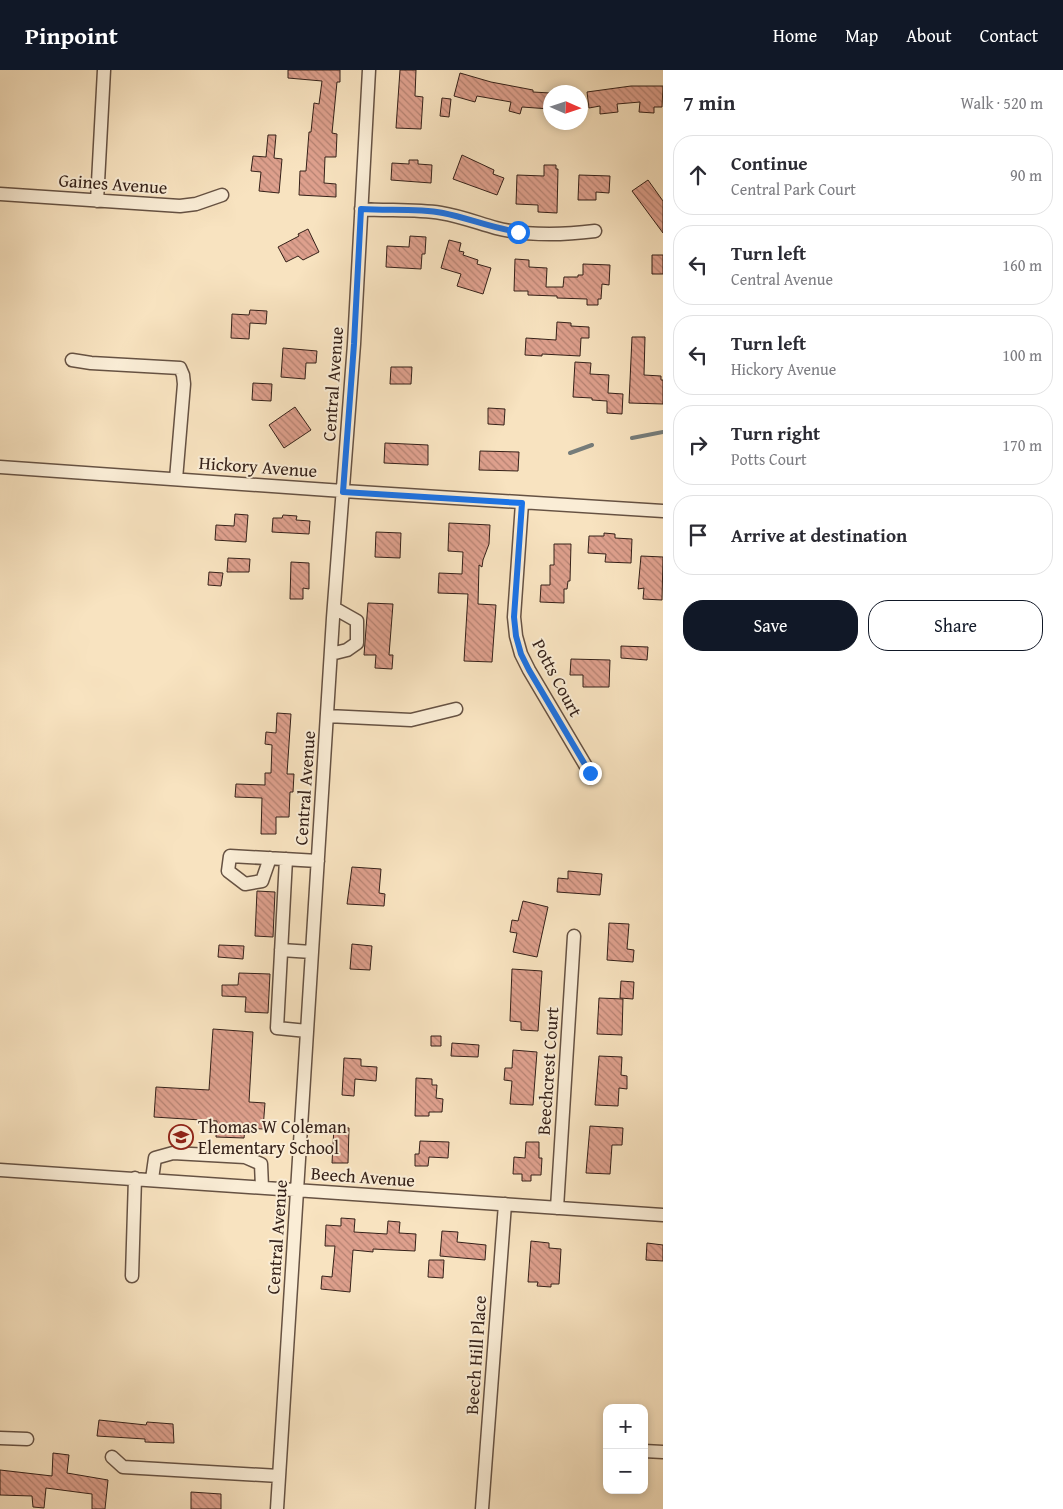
<!DOCTYPE html>
<meta charset="utf-8">
<style>
:root{--surface:#fff;--page:#f2f2f3;--text:#2b2b33;--muted:#7c7c81;--line:#e1e1e2;--accent:#111827}
body{margin:0;font-family:"Gentium Book Plus",serif;background:var(--page);color:var(--text)}
.controls{position:absolute;right:15px;bottom:15px;display:grid;overflow:hidden;border-radius:10px;box-shadow:0 2px 8px #0003}
.controls button{width:45px;height:45px;display:grid;place-items:center;padding:0;border:0;border-bottom:1px solid var(--line);background:var(--surface);color:var(--text);font:25px sans-serif}
.compass{position:absolute;left:543px;top:15px;width:45px;height:45px;border-radius:50%;background:var(--surface);box-shadow:0 2px 8px #0003;rotate:93deg}
.stop{position:absolute;width:15px;height:15px;margin:-11px;border:4px solid #1a73e8;border-radius:50%;background:#fff}
.stop.end{background:#1a73e8;border-color:#fff;box-shadow:0 1px 5px #0008}
.list{margin:0;padding:0;list-style:none}
h2{display:flex;justify-content:space-between;align-items:center;height:65px;margin:0;padding:0 20px;font-size:21px}
h2 small{font-size:16px;font-weight:400;color:var(--muted)}
.list li{display:grid;grid-template-columns:32px 1fr auto;gap:15px;align-items:center;box-sizing:border-box;height:80px;margin:0 10px 10px;padding:0 10px;border:1px solid var(--line);border-radius:20px}
.list b{display:block;font-size:19px;white-space:nowrap}
.list p{margin:0;font-size:16px;white-space:nowrap;color:var(--muted)}
.list em{font-size:16px;font-style:normal;color:var(--muted)}
.actions{display:flex;gap:10px;padding:15px 20px}
.actions a{flex:1;padding:11px 0;border:1px solid var(--accent);border-radius:20px;text-align:center;font-size:18px;color:var(--accent)}
.actions .main{background:var(--accent);color:#fff}
.icon{flex:none;width:28px;height:28px;fill:none;stroke:currentColor;stroke-width:2;stroke-linecap:round;stroke-linejoin:round}
.map{position:relative;flex:none;width:663px;height:1439px;overflow:hidden}
header{display:flex;align-items:center;gap:30px;box-sizing:border-box;height:70px;padding:0 25px;background:var(--accent);color:#fff}
header strong{font-size:24px}
nav{display:flex;gap:28px;margin-inline-start:auto;font-size:18px}
main{display:flex}
aside{flex:1;background:var(--surface)}
.map>svg:first-child{display:block}
.lines{fill:none;stroke-linecap:round;stroke-linejoin:round}
.stream{stroke:#767d7b;stroke-width:4}
.building{fill:url(#building-back-hatch);stroke:#352119}
.minor-casing{stroke:#665243;stroke-width:15}
.minor{stroke:#faedd6;stroke-width:12}
.route{stroke:#1a73e8;stroke-width:6}
.labels{text-anchor:middle;stroke-width:4;stroke-linejoin:round;paint-order:stroke}
.street-label{font-size:18px;fill:#352119;stroke:#faedd6}
.poi-label{font-size:18px;fill:#352119;stroke:#faedd6;text-anchor:start}
</style>
<header>
<strong>Pinpoint</strong>
<nav><a>Home</a><a>Map</a><a>About</a><a>Contact</a></nav>
</header>
<main>
<div class="map">
<svg width="663" height="1439" viewBox="0 0 663 1439">
<defs>
<pattern id="building-back-hatch" width="6" height="6" patternUnits="userSpaceOnUse" patternTransform="scale(1.25)"><rect width="6" height="6" fill="#dea08d"/><path d="M-1 5l2 2M0 0l6 6M5-1l2 2" fill="none" stroke="#b58272"/></pattern>
</defs>
<rect width="100%" height="100%" fill="#f8e3c0"/>
<filter id="stains"><feTurbulence type="fractalNoise" baseFrequency=".004" numOctaves="4"/><feColorMatrix values="0 0 0 0 .2 0 0 0 0 .09 0 0 0 0 .02 0 0 0 .5 -.17"/></filter>
<radialGradient id="worn" r=".72"><stop offset=".6" stop-color="#630" stop-opacity="0"/><stop offset="1" stop-color="#630" stop-opacity=".3"/></radialGradient>
<g class="lines">
<path class="stream" d="M 632,368 L 663,362
M 570,383 L 592,375"/>
</g>
<path class="building" d="M 288,0 L 340,0 L 340,12 L 337,12 L 332,63 L 337,64 L 336,87 L 325,87 L 324,113 L 336,114 L 336,127 L 299,125 L 300,101 L 306,101 L 309,62 L 311,62 L 314,33 L 319,34 L 322,11 L 288,8 Z
M 400,0 L 416,0 L 415,26 L 423,27 L 421,59 L 396,58 Z
M 460,3 L 491,12 L 533,20 L 533,22 L 550,23 L 550,39 L 522,37 L 520,44 L 509,41 L 511,32 L 477,26 L 475,32 L 454,26 Z
M 631,16 L 663,16 L 662,37 L 654,37 L 654,43 L 639,42 L 640,32 L 617,34 L 618,42 L 600,44 L 600,36 L 589,38 L 587,22 Z
M 442,28 L 451,29 L 449,47 L 440,46 Z
M 268,65 L 276,65 L 274,88 L 282,89 L 279,123 L 259,121 L 261,102 L 251,101 L 253,86 L 266,87 Z
M 462,85 L 494,100 L 493,104 L 504,108 L 497,125 L 453,109 Z
M 409,90 L 418,90 L 418,94 L 432,95 L 431,113 L 391,110 L 392,93 L 409,94 Z
M 544,95 L 556,95 L 556,99 L 558,99 L 557,143 L 538,142 L 538,135 L 516,134 L 517,105 L 544,106 Z
M 579,105 L 610,106 L 609,123 L 596,122 L 596,130 L 578,130 Z
M 648,110 L 663,131 L 663,163 L 632,121 Z
M 308,159 L 319,182 L 303,190 L 298,186 L 286,192 L 278,177 L 299,166 L 298,164 Z
M 410,166 L 426,167 L 425,184 L 422,184 L 421,199 L 386,197 L 387,176 L 409,177 Z
M 449,170 L 461,173 L 459,181 L 464,182 L 463,185 L 478,190 L 477,194 L 491,198 L 483,224 L 457,216 L 461,204 L 441,198 Z
M 652,185 L 663,185 L 663,204 L 652,204 Z
M 515,189 L 529,190 L 529,197 L 547,198 L 546,217 L 563,217 L 564,207 L 578,207 L 578,205 L 583,205 L 583,194 L 610,195 L 609,215 L 602,214 L 601,229 L 598,229 L 598,235 L 587,235 L 587,229 L 557,228 L 557,226 L 528,225 L 528,221 L 514,221 Z
M 250,240 L 267,241 L 266,254 L 250,253 L 249,269 L 231,268 L 232,244 L 249,245 Z
M 557,252 L 571,253 L 571,256 L 589,257 L 589,268 L 581,268 L 580,286 L 542,284 L 542,286 L 525,285 L 526,268 L 556,270 Z
M 632,267 L 645,267 L 644,305 L 661,306 L 661,310 L 663,310 L 663,334 L 629,333 Z
M 283,278 L 317,281 L 316,293 L 306,293 L 305,309 L 281,307 Z
M 575,292 L 591,293 L 590,304 L 609,305 L 608,323 L 623,324 L 622,344 L 607,343 L 607,331 L 592,330 L 592,328 L 573,327 Z
M 391,297 L 412,297 L 411,314 L 390,314 Z
M 253,313 L 272,314 L 271,331 L 252,330 Z
M 295,337 L 311,360 L 284,378 L 269,355 Z
M 488,338 L 505,339 L 504,355 L 488,354 Z
M 385,373 L 428,375 L 428,395 L 384,393 Z
M 480,381 L 519,382 L 518,401 L 479,400 Z
M 235,444 L 248,445 L 246,472 L 215,470 L 216,455 L 234,456 Z
M 283,445 L 297,446 L 296,450 L 310,451 L 309,464 L 272,462 L 273,448 L 282,448 Z
M 449,453 L 490,455 L 489,474 L 483,490 L 482,497 L 479,495 L 478,534 L 496,535 L 492,592 L 464,591 L 468,524 L 438,523 L 439,503 L 462,504 L 463,482 L 448,481 Z
M 376,462 L 401,463 L 400,488 L 375,487 Z
M 604,463 L 615,464 L 615,468 L 632,469 L 631,493 L 605,492 L 606,484 L 588,483 L 589,466 L 604,466 Z
M 554,474 L 571,474 L 570,511 L 568,511 L 567,519 L 564,519 L 564,533 L 540,532 L 541,515 L 550,515 L 550,495 L 554,495 Z
M 641,486 L 663,487 L 662,530 L 643,529 L 644,518 L 638,519 Z
M 228,488 L 250,489 L 249,502 L 227,502 Z
M 291,492 L 309,493 L 309,519 L 303,518 L 303,529 L 290,529 Z
M 209,502 L 223,503 L 221,516 L 208,515 Z
M 368,533 L 393,534 L 389,585 L 393,585 L 392,599 L 375,598 L 376,585 L 364,585 Z
M 621,576 L 648,577 L 647,590 L 621,588 Z
M 571,589 L 610,590 L 609,617 L 583,617 L 583,605 L 570,605 Z
M 277,643 L 291,644 L 287,704 L 294,704 L 293,722 L 290,722 L 289,747 L 276,747 L 276,764 L 261,764 L 262,728 L 235,727 L 236,714 L 265,715 L 265,703 L 271,703 L 272,675 L 265,674 L 266,662 L 276,663 Z
M 352,797 L 381,799 L 379,823 L 385,824 L 384,836 L 347,834 Z
M 568,801 L 602,804 L 600,825 L 557,822 L 558,808 L 568,809 Z
M 257,821 L 275,822 L 273,867 L 255,866 Z
M 523,831 L 548,837 L 537,887 L 513,882 L 517,863 L 510,862 L 512,850 L 518,851 Z
M 609,853 L 629,854 L 627,879 L 634,880 L 633,892 L 607,890 Z
M 352,874 L 372,876 L 370,900 L 350,899 Z
M 219,875 L 244,876 L 243,889 L 218,887 Z
M 512,899 L 542,901 L 538,961 L 521,960 L 521,952 L 510,951 Z
M 239,903 L 270,904 L 268,943 L 245,942 L 246,927 L 222,926 L 222,915 L 238,915 Z
M 621,911 L 634,912 L 633,929 L 620,928 Z
M 599,928 L 623,929 L 622,965 L 597,964 Z
M 213,959 L 253,962 L 249,1032 L 265,1033 L 263,1059 L 245,1058 L 244,1068 L 216,1067 L 217,1051 L 154,1047 L 156,1017 L 209,1020 Z
M 431,966 L 441,966 L 441,976 L 431,976 Z
M 452,973 L 479,975 L 478,987 L 451,986 Z
M 513,980 L 537,982 L 533,1035 L 510,1034 L 512,1011 L 504,1010 L 505,998 L 512,998 Z
M 599,986 L 622,987 L 621,1005 L 627,1006 L 627,1019 L 619,1018 L 618,1036 L 595,1035 Z
M 344,988 L 361,989 L 361,996 L 377,997 L 376,1011 L 355,1009 L 354,1026 L 342,1025 Z
M 416,1008 L 432,1009 L 432,1015 L 437,1015 L 436,1028 L 443,1029 L 442,1042 L 429,1042 L 429,1046 L 415,1046 Z
M 590,1056 L 623,1058 L 622,1075 L 612,1075 L 610,1104 L 586,1103 Z
M 334,1057 L 349,1058 L 348,1093 L 332,1093 Z
M 420,1071 L 449,1072 L 448,1088 L 429,1087 L 428,1096 L 415,1096 L 415,1084 L 419,1084 Z
M 526,1072 L 539,1072 L 539,1088 L 542,1088 L 541,1105 L 531,1105 L 531,1111 L 522,1111 L 522,1104 L 513,1104 L 514,1087 L 525,1088 Z
M 341,1148 L 355,1149 L 354,1162 L 387,1164 L 388,1151 L 400,1152 L 399,1163 L 416,1164 L 415,1181 L 373,1179 L 373,1182 L 353,1180 L 350,1222 L 321,1219 L 322,1206 L 332,1207 L 335,1176 L 325,1176 L 326,1155 L 341,1156 Z
M 442,1161 L 458,1162 L 457,1172 L 486,1175 L 485,1190 L 440,1186 Z
M 531,1171 L 549,1173 L 549,1178 L 561,1179 L 559,1214 L 551,1214 L 551,1217 L 537,1216 L 538,1212 L 528,1212 Z
M 647,1173 L 663,1175 L 663,1191 L 646,1190 Z
M 429,1190 L 444,1190 L 443,1208 L 428,1207 Z
M 99,1350 L 146,1355 L 147,1352 L 173,1354 L 174,1373 L 145,1372 L 145,1369 L 97,1366 Z
M 53,1383 L 69,1385 L 67,1403 L 108,1410 L 105,1439 L 92,1439 L 92,1424 L 46,1418 L 44,1438 L 33,1437 L 32,1426 L 0,1425 L 0,1400 L 52,1406 Z
M 191,1422 L 221,1424 L 221,1439 L 191,1439 Z"/>
<g class="lines">
<defs>
<path id="minor" d="M 0,124 L 180,136 L 196,134 L 222,125
M 97,131 L 104,0
M 361,139 C 388,141 414,139 441,143 C 460,146 478,153 496,158 C 527,166 563,165 595,161
M 72,290 L 91,293 L 180,298 L 183,305 L 184,314 L 176,409
M 0,397 L 343,421 L 663,441
M 522,433 L 514,547 L 516,566 L 521,584 L 529,600 L 590,703
M 331,584 L 347,580 L 357,573 L 357,551 L 334,538
M 327,646 L 411,650 L 456,639
M 270,788 L 262,811 L 245,814 L 228,801 L 230,786 L 318,791
M 286,789 L 277,958 L 307,961
M 281,880 L 312,882
M 0,1100 L 663,1145
M 152,1109 L 155,1088 L 173,1083 L 245,1087 L 261,1094 L 262,1117
M 557,1138 L 574,866
M 132,1206 L 135,1108
M 0,1368 L 27,1369
M 644,1381 L 663,1382
M 112,1387 L 123,1397 L 279,1406
M 277,1439 L 333,548 L 354,274 L 369,0
M 482,1439 L 505,1134"/>
</defs>
<use href="#minor" class="minor-casing"/>
<use href="#minor" class="minor"/>
</g>
<g class="lines">
<path class="route" d="M 518,162 C 492,158 468,148 443,143 C 415,138 388,141 361,139 L 354,274 L 343,422 L 522,433 L 514,547 L 516,566 L 521,584 L 529,600 L 590,703"/>
</g>
<defs>
<symbol id="school-ring" viewBox="-11 -11 22 22"><circle r="9.5" fill="#faedd6" stroke="#8f2418" stroke-width="1.5"/><path d="M0-5L7-2L0 1L-7-2ZM-4 1L0 2.5L4 1V4Q0 6-4 4Z" fill="#8f2418"/></symbol>
</defs>
<g fill-rule="evenodd">
<use href="#school-ring" x="167" y="1053" width="28" height="28"/>
</g>
<g class="labels">
<g class="street-label">
<text transform="translate(113 114) rotate(4)" y="6">Gaines Avenue</text>
<text transform="translate(333 314) rotate(-86)" y="6">Central Avenue</text>
<text transform="translate(258 397) rotate(4)" y="6">Hickory Avenue</text>
<text transform="translate(557 608) rotate(62)" y="6">Potts Court</text>
<text transform="translate(305 718) rotate(-86)" y="6">Central Avenue</text>
<text transform="translate(548 1001) rotate(-86)" y="6">Beechcrest Court</text>
<text transform="translate(363 1107) rotate(4)" y="6">Beech Avenue</text>
<text transform="translate(277 1167) rotate(-86)" y="6">Central Avenue</text>
<text transform="translate(476 1285) rotate(-86)" y="6">Beech Hill Place</text>
</g>
<g class="poi-label">
<text x="198" y="1063">Thomas W Coleman<tspan x="198" dy="21">Elementary School</tspan></text>
</g>
</g>
<rect width="100%" height="100%" filter="url(#stains)"/>
<rect width="100%" height="100%" fill="url(#worn)"/>
</svg>
<div class="controls">
<button>+</button>
<button>−</button>
</div>
<svg class="compass" viewBox="-18 -18 36 36"><path d="M0-13l5 13h-10z" fill="#e53935"/><path d="M0 13l5-13h-10z" fill="#7c7c81"/></svg>
<div class="stop" style="left:518px;top:162px"></div>
<div class="stop end" style="left:590px;top:703px"></div>
</div>
<aside>
<h2>7 min<small>Walk · 520 m</small></h2>
<ul class="list">
<li><svg class="icon" aria-label="ahead" viewBox="0 0 24 24"><path d="M12 20V5M6 11l6-6 6 6"/></svg><div><b>Continue</b><p>Central Park Court</p></div><em>90 m</em></li>
<li><svg class="icon" aria-label="left" viewBox="0 0 24 24"><path d="M17 20v-9H6M10 6l-5 5 5 5"/></svg><div><b>Turn left</b><p>Central Avenue</p></div><em>160 m</em></li>
<li><svg class="icon" aria-label="left" viewBox="0 0 24 24"><path d="M17 20v-9H6M10 6l-5 5 5 5"/></svg><div><b>Turn left</b><p>Hickory Avenue</p></div><em>100 m</em></li>
<li><svg class="icon" aria-label="right" viewBox="0 0 24 24"><path d="M7 20v-9h11M14 6l5 5-5 5"/></svg><div><b>Turn right</b><p>Potts Court</p></div><em>170 m</em></li>
<li><svg class="icon" aria-label="arrive" viewBox="0 0 24 24"><path d="M6 21V4h12l-3 4 3 4H6"/></svg><div><b>Arrive at destination</b></div></li>
</ul>
<div class="actions"><a class="main">Save</a><a>Share</a></div>
</aside>
</main>
